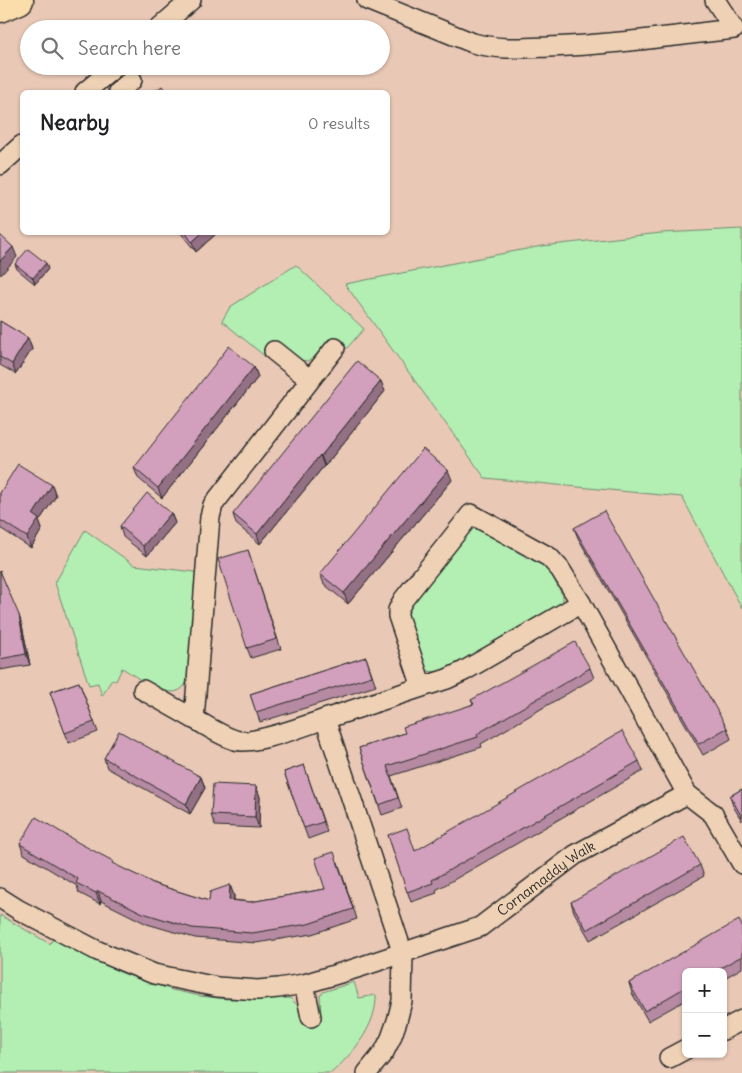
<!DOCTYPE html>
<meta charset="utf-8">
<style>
:root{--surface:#fff;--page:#f6f6f6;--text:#202124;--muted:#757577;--line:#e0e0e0}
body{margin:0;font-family:Delius,sans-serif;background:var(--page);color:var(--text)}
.controls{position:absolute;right:15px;bottom:15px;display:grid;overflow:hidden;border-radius:8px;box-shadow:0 1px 4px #0004}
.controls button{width:45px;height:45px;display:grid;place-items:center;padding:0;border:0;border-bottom:1px solid var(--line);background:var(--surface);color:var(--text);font:25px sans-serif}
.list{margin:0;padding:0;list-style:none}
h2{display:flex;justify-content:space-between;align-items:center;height:65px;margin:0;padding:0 20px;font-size:21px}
h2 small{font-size:16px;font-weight:400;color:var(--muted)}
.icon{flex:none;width:28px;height:28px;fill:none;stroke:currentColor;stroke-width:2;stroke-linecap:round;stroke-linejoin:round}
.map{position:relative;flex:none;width:742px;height:1073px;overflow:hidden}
.search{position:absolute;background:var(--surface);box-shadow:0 1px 4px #0004;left:20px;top:20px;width:370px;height:55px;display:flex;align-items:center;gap:12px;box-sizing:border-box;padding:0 18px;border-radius:28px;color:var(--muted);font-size:19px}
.panel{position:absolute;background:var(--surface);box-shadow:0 1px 4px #0004;left:20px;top:90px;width:370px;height:145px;border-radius:8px}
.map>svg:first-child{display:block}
.green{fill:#b3eeb3;stroke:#6f8c6f}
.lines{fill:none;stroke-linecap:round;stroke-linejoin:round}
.street-casing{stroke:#2b2b2b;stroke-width:22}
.primary-casing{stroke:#2b2b2b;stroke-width:31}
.street{stroke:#efd2b5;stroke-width:19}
.primary{stroke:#fbddab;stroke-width:28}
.wall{fill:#b58aa2;stroke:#2b2b2b}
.shaded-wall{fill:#937084;stroke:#2b2b2b}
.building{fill:#d2a0bc;stroke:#2b2b2b}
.labels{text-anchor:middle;stroke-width:4.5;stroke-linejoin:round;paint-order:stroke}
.street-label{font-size:14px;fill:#2b2b2b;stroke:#efd2b5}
</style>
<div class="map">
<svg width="742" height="1073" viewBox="0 0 742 1073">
<rect width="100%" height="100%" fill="#e9c8b6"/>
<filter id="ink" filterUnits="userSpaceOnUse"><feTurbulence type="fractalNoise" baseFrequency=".02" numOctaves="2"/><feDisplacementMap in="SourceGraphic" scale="10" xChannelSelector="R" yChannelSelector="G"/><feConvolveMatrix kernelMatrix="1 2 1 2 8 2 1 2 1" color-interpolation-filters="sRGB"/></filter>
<g filter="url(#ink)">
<path class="green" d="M 742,229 L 742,608 L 682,497 L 485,478 L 345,284 L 542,246 L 661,233 Z
M 296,265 L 364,329 L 346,349 L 332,338 L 312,359 C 300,366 289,351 279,344 L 267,358 L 222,321 L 230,307 Z
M 475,528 L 547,567 L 563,596 L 563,603 L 452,666 C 444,670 435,674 426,670 L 407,616 L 409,605 L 471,529 Z
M 85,530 L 134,565 L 195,572 L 189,674 C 188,677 187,682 185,685 C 172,705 136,676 122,668 L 116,681 L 112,679 L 102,696 L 98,683 L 89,685 L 55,583 Z
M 0,915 L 50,944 L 53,938 L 122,973 L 172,990 L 200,996 L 228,999 L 290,998 L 298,1006 L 302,1020 L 321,1018 L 320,996 L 323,992 L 354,982 L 359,998 L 376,995 C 377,1025 353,1054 331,1073 L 0,1073 Z"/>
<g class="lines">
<defs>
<g id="street">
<path d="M 367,0 L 473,43 C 498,50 523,48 548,47 C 610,45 672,36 734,29 L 715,0"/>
<path d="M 158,29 L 191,0"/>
<path d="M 85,92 L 116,66"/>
<path d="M 118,92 L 132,80"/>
<path d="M 0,165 L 22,145"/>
<path d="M 335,348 L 213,505 L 210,517 L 194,719 C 207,726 221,736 235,740 C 253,746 306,725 325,719 L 403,954 L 402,1001 L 397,1021 L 391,1038 L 384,1052 L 367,1073"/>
<path d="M 274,351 L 309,379"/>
<path d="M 143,690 L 194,719"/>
<path d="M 325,719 L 422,687 L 398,616 L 398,610 L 403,600 L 471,514 L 549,557 L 560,569 L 581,603 L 464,671 L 447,679 L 422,687"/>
<path d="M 687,794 L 713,814 L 742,864"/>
<path id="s1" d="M 0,898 L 19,910 L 98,951 L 154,974 L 217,987 L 258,990 L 278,988 L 304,984 L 357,968 L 480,927 L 575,855 L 687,794 L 581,603"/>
<path d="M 304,984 L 311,1017"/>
<path d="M 723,1030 L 742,1020"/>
<path d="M 669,1058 L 686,1049"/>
</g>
<path id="primary" d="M 0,8 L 19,0"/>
</defs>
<use href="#street" class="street-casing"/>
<use href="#primary" class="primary-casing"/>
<use href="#street" class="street"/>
<use href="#primary" class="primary"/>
</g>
<path class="wall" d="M 180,232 L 218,232 L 196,252 Z
M 15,264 L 48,269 L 35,284 L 17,269 Z
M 0,321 L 28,338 L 32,349 L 16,374 L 0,365 Z
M 254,367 L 258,377 L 162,498 L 138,478 L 134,468 Z
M 385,391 L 325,466 L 324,466 L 260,544 L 236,524 L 233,514 Z
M 452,480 L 348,604 L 324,584 L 320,574 Z
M 52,485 L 56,496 L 39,521 L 42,529 L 31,548 L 0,528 L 0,493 Z
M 171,513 L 175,523 L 147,556 L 123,537 L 120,526 Z
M 574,528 L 727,728 L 731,739 L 703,755 L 578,538 Z
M 248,550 L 281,649 L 251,658 L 247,648 Z
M 0,571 L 22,625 L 30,665 L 0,670 Z
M 366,657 L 376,686 L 260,722 L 250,694 Z
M 590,668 L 594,678 L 481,744 L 482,747 L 391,776 L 402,808 L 382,815 L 359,748 L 405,733 L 473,704 L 471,700 Z
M 79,682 L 98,732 L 69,743 L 50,692 Z
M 104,758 L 201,777 L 205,788 L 190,814 L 107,768 Z
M 639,761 L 643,771 L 436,890 L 437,893 L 411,902 L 388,835 L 415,851 Z
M 304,765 L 327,832 L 308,839 L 284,772 Z
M 256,786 L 260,797 L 259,828 L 215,826 L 211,815 Z
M 742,789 L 742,821 L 733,806 L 730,796 Z
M 20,844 L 115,865 L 155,884 L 209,901 L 230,885 L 234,896 L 234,900 L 250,902 L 325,889 L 338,862 L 357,919 L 312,934 L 256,943 L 195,938 L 147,924 L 101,901 L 100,904 L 79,893 L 77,886 L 24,854 Z
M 700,865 L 704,876 L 590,940 L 574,912 L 571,902 Z
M 742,926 L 742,968 L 723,979 L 723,972 L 686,972 L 686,1000 L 648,1021 L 632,993 L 629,983 Z"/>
<path class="shaded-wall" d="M 203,232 L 218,232 L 196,252 L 192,242 Z
M 13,247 L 17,257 L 1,275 L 0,273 L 0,261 Z
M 46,263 L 48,269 L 35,284 L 33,278 Z
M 28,338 L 32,349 L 16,374 L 12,364 Z
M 254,367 L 258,377 L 162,498 L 158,488 Z
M 381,381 L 385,391 L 325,466 L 321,456 Z
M 320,455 L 324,466 L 260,544 L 257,534 Z
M 448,470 L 452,480 L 348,604 L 344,593 Z
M 52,485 L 56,496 L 39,521 L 42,529 L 31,548 L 27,537 L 33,515 Z
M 171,513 L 175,523 L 147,556 L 143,546 Z
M 19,615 L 22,625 L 30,665 L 26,654 Z
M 201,777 L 205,788 L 190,814 L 186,804 Z
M 256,786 L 260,797 L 259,828 L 255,817 Z
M 230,885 L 234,896 L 232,910 L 229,900 Z
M 98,891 L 101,901 L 100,904 L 96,893 Z"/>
<path class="building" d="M 162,86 L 167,92 L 154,92 Z
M 185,232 L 203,232 L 192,242 Z
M 0,235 L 13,247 L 0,261 Z
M 28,249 L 46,263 L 33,278 L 15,264 Z
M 0,321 L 28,338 L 12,364 L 0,357 Z
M 229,346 L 254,367 L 158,488 L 134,468 Z
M 357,361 L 381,381 L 321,456 L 320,455 L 257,534 L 233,514 Z
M 423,449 L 448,470 L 344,593 L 320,574 Z
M 18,464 L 52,485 L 33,515 L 39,519 L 27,537 L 0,520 L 0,493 Z
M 147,493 L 171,513 L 143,546 L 120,526 Z
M 604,511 L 727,728 L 699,744 L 574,528 Z
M 248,550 L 277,639 L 247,648 L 218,559 Z
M 0,571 L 19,615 L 26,654 L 0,659 Z
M 575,642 L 590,668 L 477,734 L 478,737 L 387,766 L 398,798 L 379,805 L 359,748 L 405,733 L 403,727 L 474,704 L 471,700 Z
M 366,657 L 372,676 L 256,712 L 250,694 Z
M 79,682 L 94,722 L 65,733 L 50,692 Z
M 119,731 L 201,777 L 186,804 L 104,758 Z
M 622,731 L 639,761 L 432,880 L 433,883 L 407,892 L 388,835 L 407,828 L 415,851 Z
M 304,765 L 323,822 L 304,828 L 284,772 Z
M 213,784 L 256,786 L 255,817 L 211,815 Z
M 742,789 L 742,817 L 730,796 Z
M 36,817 L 79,843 L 113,861 L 112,863 L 155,884 L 209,901 L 210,892 L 230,885 L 229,900 L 250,902 L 325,889 L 315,858 L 334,852 L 353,909 L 308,924 L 252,933 L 192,928 L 143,913 L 98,891 L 96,893 L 76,883 L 78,879 L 20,844 Z
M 684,837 L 700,865 L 587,930 L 571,902 Z
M 739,920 L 742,926 L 742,956 L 713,972 L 686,972 L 686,987 L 645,1011 L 629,983 Z"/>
</g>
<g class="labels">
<g class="street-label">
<text dy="5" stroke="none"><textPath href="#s1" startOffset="591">Cornamaddy Walk</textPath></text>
</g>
</g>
</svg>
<div class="controls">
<button>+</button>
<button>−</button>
</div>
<div class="search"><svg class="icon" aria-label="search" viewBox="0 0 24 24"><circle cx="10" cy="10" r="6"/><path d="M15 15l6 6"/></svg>Search here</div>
<section class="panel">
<h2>Nearby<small>0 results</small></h2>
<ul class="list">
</ul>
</section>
</div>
